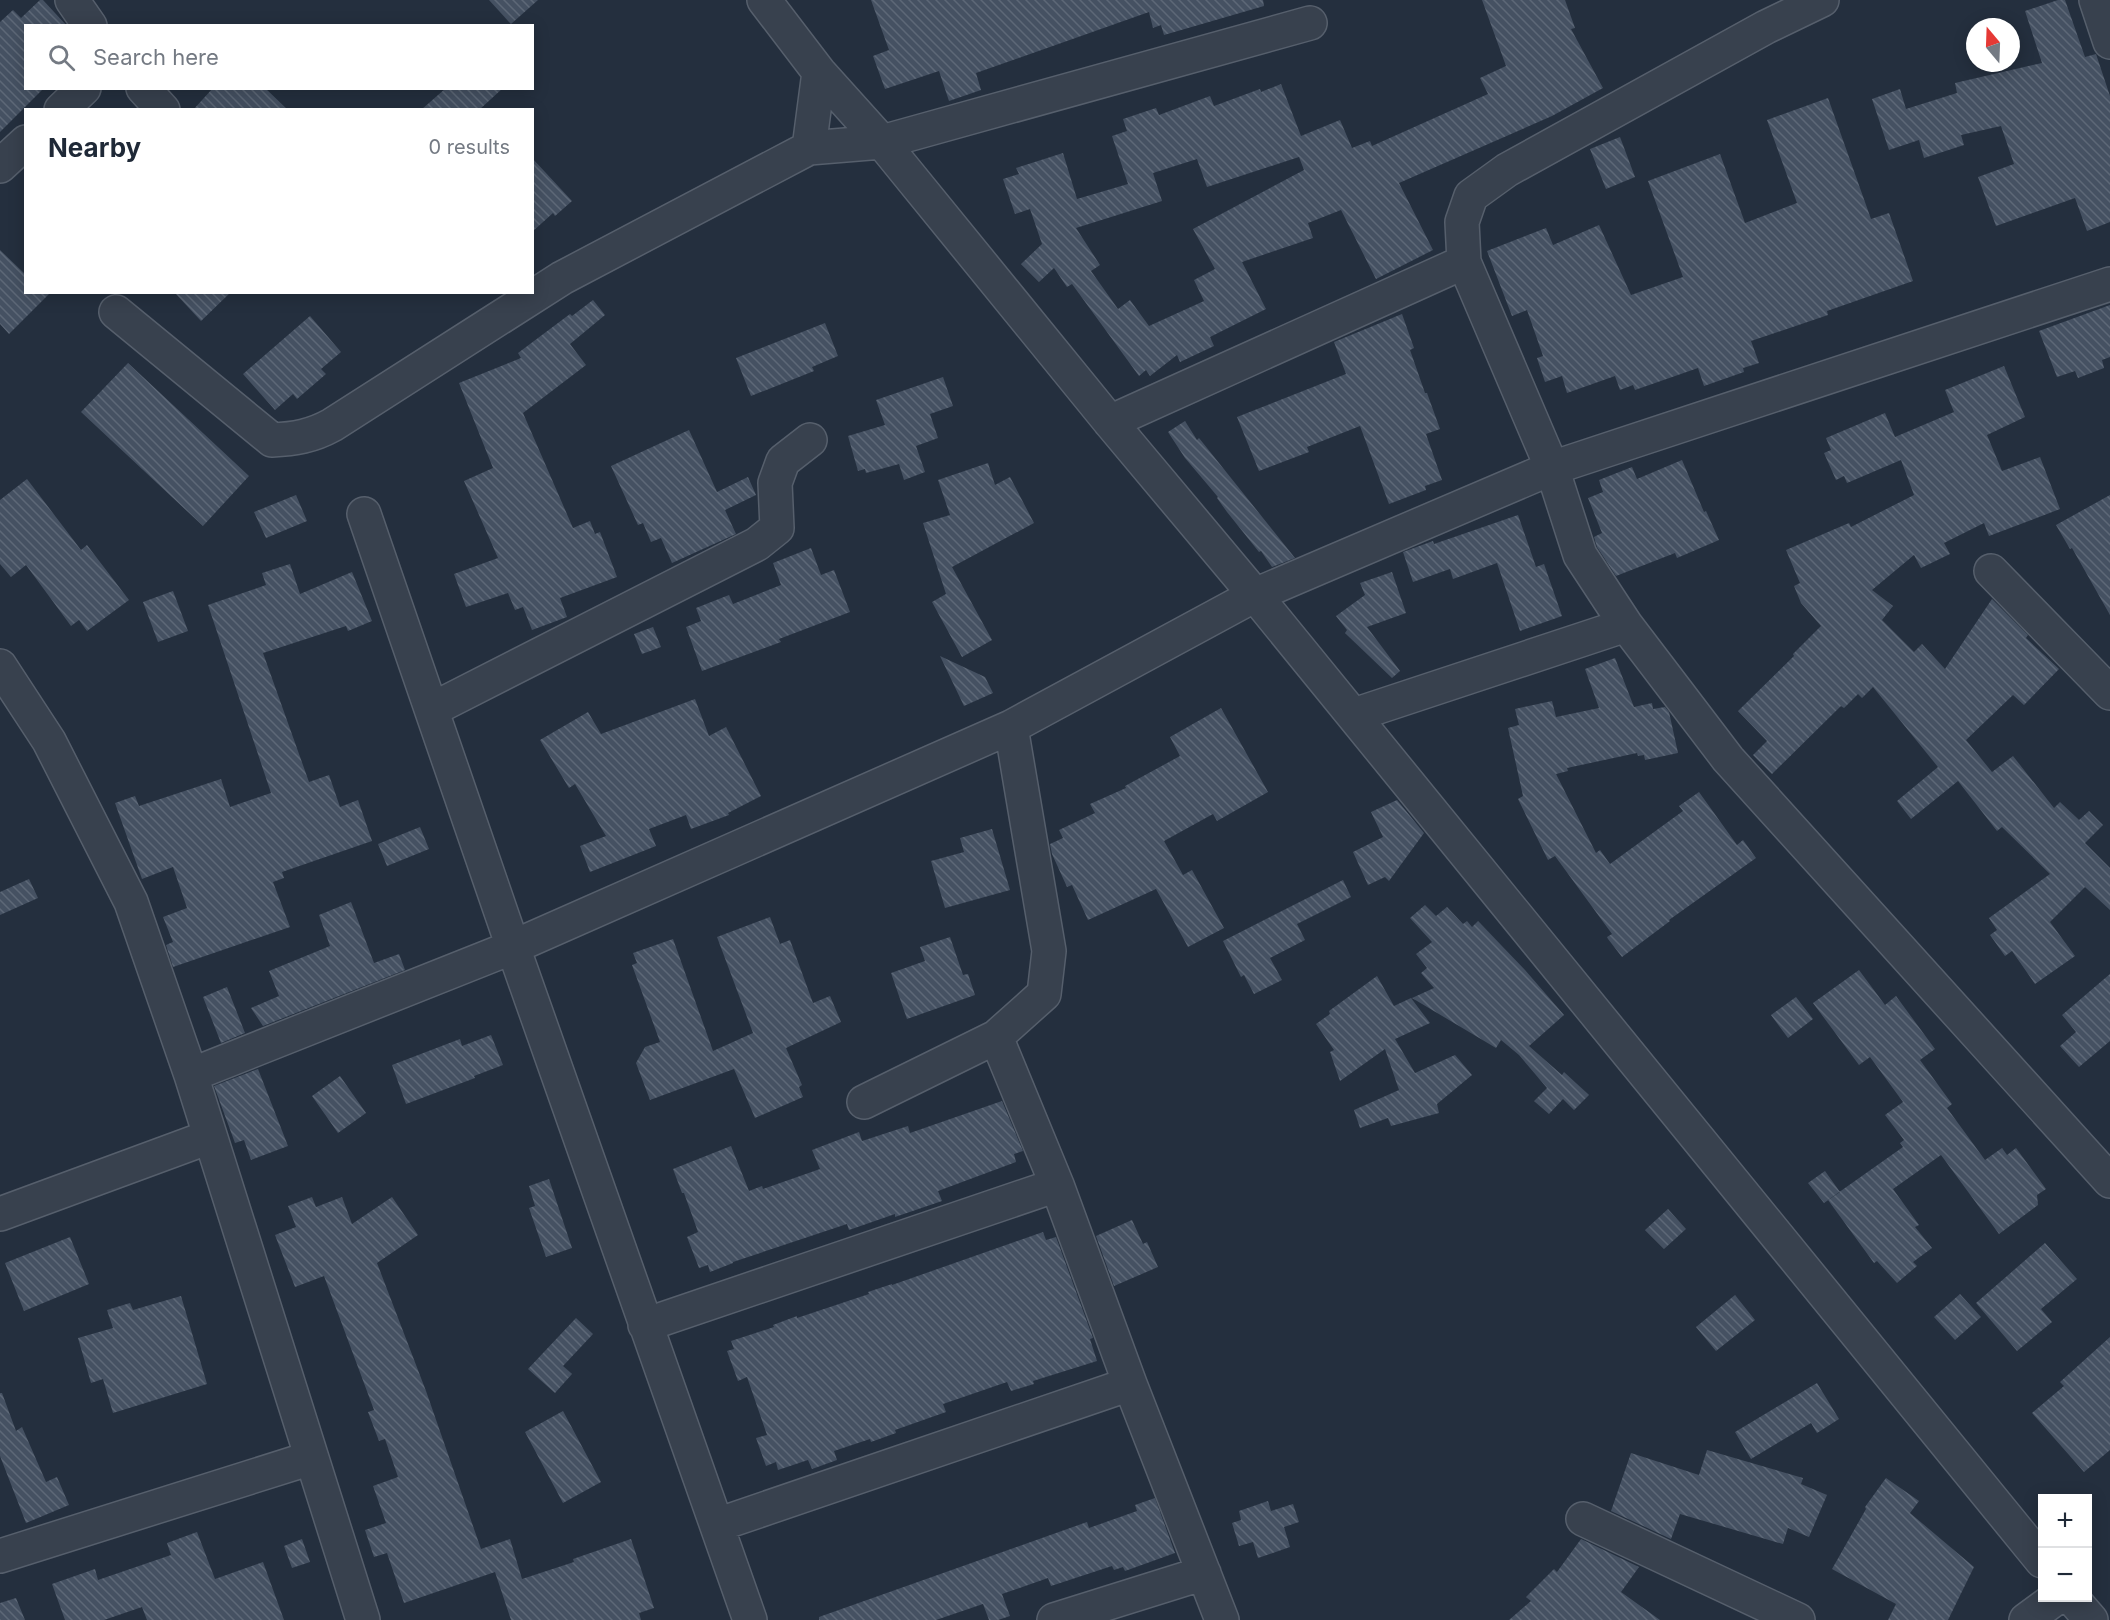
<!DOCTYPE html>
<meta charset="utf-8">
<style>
:root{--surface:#fff;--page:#f2f2f3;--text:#1f2937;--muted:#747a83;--line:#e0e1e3}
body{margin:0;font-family:Inter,sans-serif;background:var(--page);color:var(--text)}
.controls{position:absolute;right:18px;bottom:18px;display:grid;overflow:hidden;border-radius:0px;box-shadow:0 3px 15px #0003}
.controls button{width:54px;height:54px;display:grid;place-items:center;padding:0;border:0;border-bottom:2px solid var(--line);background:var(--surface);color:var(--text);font:30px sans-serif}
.compass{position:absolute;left:1966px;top:18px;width:54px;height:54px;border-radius:50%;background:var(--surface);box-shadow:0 3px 15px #0003;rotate:341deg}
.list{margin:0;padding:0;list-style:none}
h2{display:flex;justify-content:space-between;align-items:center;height:78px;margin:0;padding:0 24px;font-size:26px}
h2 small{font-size:20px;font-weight:400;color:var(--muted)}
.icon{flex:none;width:33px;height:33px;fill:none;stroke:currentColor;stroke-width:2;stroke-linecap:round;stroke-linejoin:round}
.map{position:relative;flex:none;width:2110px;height:1620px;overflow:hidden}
.search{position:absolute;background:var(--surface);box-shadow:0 3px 15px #0003;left:24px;top:24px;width:510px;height:66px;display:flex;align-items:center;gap:15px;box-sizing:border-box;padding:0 21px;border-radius:0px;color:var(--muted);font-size:22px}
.panel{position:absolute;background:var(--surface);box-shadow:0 3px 15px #0003;left:24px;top:108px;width:510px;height:186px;border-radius:0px}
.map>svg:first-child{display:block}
.building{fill:url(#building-back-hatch);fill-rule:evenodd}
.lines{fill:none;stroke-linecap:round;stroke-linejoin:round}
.minor-casing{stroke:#565f6c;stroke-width:36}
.minor{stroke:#38414e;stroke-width:33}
</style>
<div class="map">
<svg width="2110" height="1620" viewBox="0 0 2110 1620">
<defs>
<pattern id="building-back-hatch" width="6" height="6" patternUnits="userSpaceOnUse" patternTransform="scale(1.5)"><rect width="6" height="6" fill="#455162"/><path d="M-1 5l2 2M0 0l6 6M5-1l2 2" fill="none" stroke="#5d6877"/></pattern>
</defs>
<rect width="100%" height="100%" fill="#242f3e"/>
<path class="building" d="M 40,0 L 43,0 L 67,26 L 26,26 L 26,88 L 44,88 L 0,132 L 0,22 L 13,10 L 21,18 Z
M 489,0 L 538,0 L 511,24 Z
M 871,0 L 1263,0 L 1264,6 L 1164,35 L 1161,25 L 1153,28 L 1149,12 L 976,73 L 981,90 L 949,101 L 939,71 L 885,89 L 873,56 L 889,50 Z
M 1482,0 L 1565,0 L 1575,28 L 1571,29 L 1603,88 L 1552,116 L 1399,183 L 1433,250 L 1376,279 L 1341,210 L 1308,223 L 1313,238 L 1242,262 L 1266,309 L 1210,337 L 1214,346 L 1180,362 L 1177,355 L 1150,376 L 1146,370 L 1139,376 L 1072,284 L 1067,287 L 1054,268 L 1039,282 L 1021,264 L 1042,244 L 1030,209 L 1015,214 L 1003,179 L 1019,174 L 1016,168 L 1063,153 L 1077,199 L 1128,184 L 1112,136 L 1127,131 L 1123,119 L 1156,108 L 1159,115 L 1210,96 L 1214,106 L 1260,89 L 1261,92 L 1281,84 L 1301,136 L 1340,120 L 1352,148 L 1370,141 L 1372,146 L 1488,94 L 1480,78 L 1506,66 ZM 1299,157 L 1304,170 L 1193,229 L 1215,269 L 1194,280 L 1204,301 L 1149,326 L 1130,300 L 1118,309 L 1091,271 L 1100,265 L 1076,228 L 1162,201 L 1153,173 L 1197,159 L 1207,187 Z
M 2058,0 L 2065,0 L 2085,57 L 2096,54 L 2110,96 L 2110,222 L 2087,231 L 2075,198 L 1996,226 L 1978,177 L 2014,164 L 2001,126 L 1961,135 L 1964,145 L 1924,158 L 1919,140 L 1889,150 L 1872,99 L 1900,89 L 1906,109 L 1957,93 L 1955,83 L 2042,63 L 2025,11 Z
M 213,88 L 265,88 L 288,110 L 193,110 Z
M 446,88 L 503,88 L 479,110 L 421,110 Z
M 1828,98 L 1871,219 L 1889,213 L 1913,281 L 1827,311 L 1828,315 L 1751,341 L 1759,363 L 1743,368 L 1744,372 L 1704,386 L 1698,368 L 1635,390 L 1633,385 L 1620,390 L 1615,376 L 1567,393 L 1562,376 L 1545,382 L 1537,358 L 1543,356 L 1527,310 L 1512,316 L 1487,251 L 1546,228 L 1553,245 L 1599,225 L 1631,295 L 1683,277 L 1648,181 L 1720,154 L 1745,223 L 1797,203 L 1767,120 Z
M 1620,137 L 1635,177 L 1606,189 L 1590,149 Z
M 532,158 L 572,201 L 555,216 L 553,213 L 532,232 Z
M 0,250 L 26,275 L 26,292 L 51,292 L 9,334 L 0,324 Z
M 174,292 L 231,292 L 201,321 Z
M 593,300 L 605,315 L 570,344 L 586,365 L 523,413 L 573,528 L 590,521 L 595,534 L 600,532 L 617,577 L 560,598 L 567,617 L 532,630 L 523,607 L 515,610 L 508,593 L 466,607 L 454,574 L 498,558 L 464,481 L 493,468 L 459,383 L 521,358 L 518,353 L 570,314 L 572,316 Z
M 2110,305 L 2110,357 L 2102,360 L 2104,368 L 2078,378 L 2075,371 L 2057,377 L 2039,331 Z
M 1402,314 L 1414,348 L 1410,350 L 1425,393 L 1427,393 L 1440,429 L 1426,434 L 1442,480 L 1425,486 L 1426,490 L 1389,504 L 1360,426 L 1307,447 L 1309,452 L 1259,471 L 1237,417 L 1346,374 L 1334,342 Z
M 310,316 L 341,352 L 321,369 L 326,374 L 297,399 L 293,394 L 275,410 L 243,374 Z
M 825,323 L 838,356 L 812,367 L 814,371 L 751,396 L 736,358 Z
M 128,363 L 249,476 L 203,526 L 81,412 Z
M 2004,366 L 2025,417 L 1987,435 L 2002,471 L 2040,457 L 2060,509 L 1989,536 L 1984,523 L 1944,543 L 1950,554 L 1921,568 L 1914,555 L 1872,590 L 1893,606 L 1882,620 L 1914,652 L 1922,644 L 1945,669 L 1992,599 L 2028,635 L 2026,638 L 2059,669 L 2024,705 L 2013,695 L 1966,740 L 1992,772 L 2013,756 L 2054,808 L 2060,802 L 2079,820 L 2089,811 L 2103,825 L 2085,843 L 2110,868 L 2110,910 L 2085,887 L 2050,922 L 2075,956 L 2035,984 L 2012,951 L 2005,956 L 1990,935 L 1997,930 L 1989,918 L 2050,874 L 2002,827 L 1997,831 L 1958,781 L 1911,819 L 1897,801 L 1938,767 L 1873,687 L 1862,698 L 1858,694 L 1844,708 L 1841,706 L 1772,774 L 1753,755 L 1767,741 L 1738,711 L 1794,656 L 1793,654 L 1821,626 L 1801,603 L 1794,586 L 1800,583 L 1786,550 L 1849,523 L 1851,527 L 1914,495 L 1901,460 L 1847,483 L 1844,476 L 1836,480 L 1824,453 L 1831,450 L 1826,438 L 1885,413 L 1895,437 L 1954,412 L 1945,390 Z
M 943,377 L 953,406 L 930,414 L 938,438 L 916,446 L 925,472 L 904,480 L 899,464 L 866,473 L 865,469 L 858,471 L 848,436 L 885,425 L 876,400 Z
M 1185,421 L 1197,440 L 1199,438 L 1295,558 L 1272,567 L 1261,551 L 1259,552 L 1227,512 L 1217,498 L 1218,497 L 1185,458 L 1168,432 Z
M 689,430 L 717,492 L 748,477 L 756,495 L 725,510 L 736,534 L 672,563 L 661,538 L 651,542 L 643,523 L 638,525 L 611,466 Z
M 1682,460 L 1704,512 L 1706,511 L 1719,540 L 1677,558 L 1675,553 L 1616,576 L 1597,547 L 1594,537 L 1602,533 L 1588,498 L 1603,492 L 1599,480 L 1632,467 L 1637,479 Z
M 988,463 L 995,485 L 1010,477 L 1034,523 L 952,567 L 992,640 L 962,657 L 932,602 L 946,594 L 923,523 L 950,515 L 938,480 Z
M 27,479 L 81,550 L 87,545 L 129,600 L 87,631 L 79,620 L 71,626 L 26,565 L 11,577 L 0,564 L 0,500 Z
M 296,495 L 307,521 L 266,538 L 254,512 Z
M 2110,495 L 2110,615 L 2072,548 L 2070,549 L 2056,525 Z
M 1518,515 L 1536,567 L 1544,564 L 1562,616 L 1520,631 L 1497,563 L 1453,579 L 1450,569 L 1413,582 L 1403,552 L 1433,541 L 1434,544 Z
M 811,548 L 821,575 L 834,570 L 850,612 L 779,639 L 781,642 L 702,671 L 686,627 L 701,621 L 696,608 L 729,595 L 733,604 L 781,585 L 773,563 Z
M 290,564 L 300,594 L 352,572 L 372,621 L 348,631 L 346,626 L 263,653 L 309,782 L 329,775 L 340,807 L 358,800 L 372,841 L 282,872 L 284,878 L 273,882 L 290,927 L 173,967 L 166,945 L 173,942 L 163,917 L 187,908 L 173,867 L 142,879 L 115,803 L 135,796 L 139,806 L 221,779 L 230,807 L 271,793 L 208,605 L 266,585 L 262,573 Z
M 1392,572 L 1406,613 L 1367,627 L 1400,671 L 1392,678 L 1345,633 L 1347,630 L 1336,616 L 1365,595 L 1360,583 Z
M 173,591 L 188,631 L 158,642 L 143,602 Z
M 653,627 L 661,647 L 642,654 L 634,634 Z
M 940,656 L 985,677 L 993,693 L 964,706 Z
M 1615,658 L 1634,707 L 1652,703 L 1653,709 L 1665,707 L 1669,712 L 1678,753 L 1645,760 L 1644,755 L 1638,756 L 1637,753 L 1567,768 L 1568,771 L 1556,774 L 1596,853 L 1600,850 L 1610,864 L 1683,811 L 1679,806 L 1699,792 L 1737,845 L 1743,840 L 1756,858 L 1669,920 L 1670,921 L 1622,957 L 1608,939 L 1607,937 L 1612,934 L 1555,856 L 1548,860 L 1518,799 L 1523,796 L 1508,728 L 1519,725 L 1515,709 L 1552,701 L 1556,717 L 1599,708 L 1585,669 Z
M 695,699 L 709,736 L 726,727 L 761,796 L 728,813 L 729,815 L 691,829 L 686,815 L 649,829 L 656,846 L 590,872 L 580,846 L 606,836 L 575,784 L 569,788 L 540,740 L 588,712 L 601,734 Z
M 1221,708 L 1268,792 L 1217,821 L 1213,814 L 1164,841 L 1183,875 L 1192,870 L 1224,928 L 1188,947 L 1156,889 L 1088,920 L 1072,885 L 1067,887 L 1052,854 L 1050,844 L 1063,838 L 1059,830 L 1095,813 L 1090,804 L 1126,788 L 1125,786 L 1180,756 L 1170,737 Z
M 1397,800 L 1424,833 L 1389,881 L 1385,877 L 1368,885 L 1353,852 L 1383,837 L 1371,812 Z
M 420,827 L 429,849 L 387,866 L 378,844 Z
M 992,829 L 1010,890 L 945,908 L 931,861 L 964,852 L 960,838 Z
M 29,879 L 38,898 L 0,915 L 0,892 Z
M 1343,880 L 1351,897 L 1297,924 L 1305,940 L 1270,958 L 1282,980 L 1254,994 L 1244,975 L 1241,977 L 1223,941 Z
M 351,902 L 374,963 L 399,954 L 405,970 L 263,1026 L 251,1008 L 279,996 L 269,971 L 330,946 L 319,915 Z
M 1425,905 L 1436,916 L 1447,907 L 1463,924 L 1467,921 L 1472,927 L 1478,921 L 1525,970 L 1564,1015 L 1529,1046 L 1562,1075 L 1564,1072 L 1589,1095 L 1574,1110 L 1563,1099 L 1549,1114 L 1534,1101 L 1547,1088 L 1519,1055 L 1501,1040 L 1496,1048 L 1412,998 L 1434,988 L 1421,973 L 1427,968 L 1416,954 L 1432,942 L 1410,918 Z
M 770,917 L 780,944 L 790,940 L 813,1003 L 830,996 L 841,1022 L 786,1048 L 802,1085 L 799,1087 L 803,1097 L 755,1118 L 734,1069 L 650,1100 L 636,1063 L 645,1047 L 660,1042 L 632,965 L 637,963 L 633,953 L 673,939 L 713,1051 L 753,1033 L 717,937 Z
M 950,937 L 963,975 L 968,974 L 975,995 L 907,1019 L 891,973 L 925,961 L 920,947 Z
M 1859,970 L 1885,1005 L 1896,996 L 1935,1049 L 1920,1060 L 1952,1104 L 1947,1108 L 1985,1160 L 2002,1148 L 2007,1155 L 2016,1148 L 2046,1189 L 2037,1195 L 2038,1205 L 1999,1234 L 1941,1155 L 1893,1189 L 1919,1225 L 1915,1227 L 1932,1248 L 1913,1262 L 1917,1266 L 1897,1283 L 1877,1261 L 1874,1263 L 1828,1200 L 1903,1147 L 1900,1143 L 1904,1140 L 1885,1115 L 1903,1102 L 1870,1057 L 1859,1065 L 1813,1003 Z
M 2110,974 L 2110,1041 L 2079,1067 L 2060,1046 L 2076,1032 L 2062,1015 Z
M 1377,976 L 1394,1006 L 1411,998 L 1430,1023 L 1395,1039 L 1415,1073 L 1455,1055 L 1472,1075 L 1437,1104 L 1439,1113 L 1391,1126 L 1388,1118 L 1360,1128 L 1354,1110 L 1399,1090 L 1385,1049 L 1340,1081 L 1330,1052 L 1334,1050 L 1316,1024 L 1330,1014 L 1329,1011 Z
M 227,987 L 245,1033 L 221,1043 L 203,997 Z
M 1796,997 L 1813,1019 L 1788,1038 L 1771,1015 Z
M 491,1035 L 503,1065 L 474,1076 L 475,1078 L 406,1104 L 392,1065 L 460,1039 L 462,1046 Z
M 258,1069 L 288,1146 L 251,1160 L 244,1140 L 235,1143 L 214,1086 Z
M 340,1076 L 366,1113 L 338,1133 L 312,1096 Z
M 1002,1101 L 1023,1151 L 1014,1154 L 1016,1162 L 938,1191 L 942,1201 L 895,1217 L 895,1214 L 849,1230 L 847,1224 L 733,1262 L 733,1263 L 710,1272 L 708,1265 L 699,1268 L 687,1237 L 698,1232 L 684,1193 L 682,1193 L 673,1169 L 731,1146 L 749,1191 L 762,1186 L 763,1189 L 820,1169 L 812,1150 L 859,1132 L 862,1141 L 908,1126 L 910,1133 Z
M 1825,1171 L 1840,1192 L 1824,1203 L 1808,1183 Z
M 549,1179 L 572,1248 L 546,1257 L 529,1208 L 535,1206 L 529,1186 Z
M 312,1197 L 316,1207 L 342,1197 L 352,1224 L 392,1197 L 418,1235 L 377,1263 L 426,1391 L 481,1549 L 510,1539 L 522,1579 L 574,1562 L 573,1559 L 631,1539 L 654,1608 L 639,1613 L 641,1620 L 511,1620 L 495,1572 L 404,1603 L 387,1553 L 374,1557 L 365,1530 L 386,1523 L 373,1486 L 398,1477 L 385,1439 L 379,1441 L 368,1412 L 374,1410 L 324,1276 L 295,1287 L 275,1235 L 296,1227 L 288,1206 Z
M 1668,1209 L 1686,1229 L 1664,1249 L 1645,1230 Z
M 1132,1220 L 1143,1244 L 1147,1242 L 1158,1267 L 1114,1286 L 1096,1236 Z
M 1043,1232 L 1046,1240 L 1056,1237 L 1093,1338 L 1090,1339 L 1097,1361 L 1033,1381 L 1034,1384 L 1011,1391 L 1007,1382 L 943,1404 L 946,1412 L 895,1430 L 896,1433 L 871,1442 L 870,1439 L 834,1451 L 837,1460 L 812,1469 L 808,1460 L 778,1470 L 776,1462 L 766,1466 L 756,1438 L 767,1435 L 747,1377 L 738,1381 L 727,1351 L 734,1349 L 731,1341 L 774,1327 L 773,1325 L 797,1316 L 797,1318 L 869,1294 L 868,1292 L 892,1284 L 892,1285 Z
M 70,1237 L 89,1284 L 24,1311 L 5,1263 Z
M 2045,1243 L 2077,1279 L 2041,1309 L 2052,1322 L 2017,1351 L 1976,1303 Z
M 1960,1294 L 1981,1317 L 1955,1340 L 1934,1317 Z
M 1735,1295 L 1755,1320 L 1716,1351 L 1696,1327 Z
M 181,1296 L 207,1384 L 113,1413 L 103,1379 L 91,1383 L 78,1338 L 113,1328 L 107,1310 L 130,1303 L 133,1310 Z
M 576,1318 L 593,1334 L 563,1366 L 572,1374 L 555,1393 L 528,1369 Z
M 2110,1337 L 2110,1450 L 2084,1472 L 2032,1413 L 2064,1386 L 2060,1382 Z
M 1817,1383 L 1839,1419 L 1817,1433 L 1811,1423 L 1751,1459 L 1735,1432 Z
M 0,1393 L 2,1393 L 16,1431 L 22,1427 L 46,1482 L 57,1477 L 69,1505 L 26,1523 L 0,1456 Z
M 563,1411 L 601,1482 L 563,1503 L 525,1432 Z
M 1707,1450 L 1803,1478 L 1801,1484 L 1827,1495 L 1809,1537 L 1788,1528 L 1783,1544 L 1680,1514 L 1671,1539 L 1611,1511 L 1631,1453 L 1699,1475 Z
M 1886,1478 L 1919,1501 L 1910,1513 L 1974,1567 L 1948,1620 L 1888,1620 L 1896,1604 L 1832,1569 L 1866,1509 L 1865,1507 Z
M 1155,1498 L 1175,1553 L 1125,1571 L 1123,1567 L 1114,1570 L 1112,1566 L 1051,1586 L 1048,1578 L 1002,1594 L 1010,1616 L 998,1620 L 989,1620 L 983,1604 L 936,1620 L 819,1620 L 819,1617 L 1087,1522 L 1089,1528 L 1137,1511 L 1135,1505 Z
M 1268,1501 L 1271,1511 L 1293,1504 L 1299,1522 L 1284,1527 L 1290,1547 L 1258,1558 L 1253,1542 L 1239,1546 L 1232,1523 L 1241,1520 L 1239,1511 Z
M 197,1532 L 215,1579 L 263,1562 L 284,1620 L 147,1620 L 142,1607 L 104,1620 L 65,1620 L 52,1584 L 95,1569 L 98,1580 L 171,1555 L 167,1543 Z
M 302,1539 L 310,1562 L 292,1568 L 284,1546 Z
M 1581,1539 L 1639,1567 L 1621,1592 L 1660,1620 L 1509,1620 L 1531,1601 L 1526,1597 L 1554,1569 L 1557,1572 Z
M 16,1598 L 25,1620 L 0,1620 L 0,1603 Z"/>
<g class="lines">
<defs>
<path id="minor" d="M 72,0 L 90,26
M 764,0 L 819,72 L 882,142 L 1110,422 L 1255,595 L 2042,1561
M 1822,0 L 1766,27 L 1507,170 L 1471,196 L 1462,222 L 1464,262 L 1552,468 L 1580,555 L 1626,625 L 1728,759 L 2110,1181
M 2096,0 L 2110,42
M 143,88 L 163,110
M 61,110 L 84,88
M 809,148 L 819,72
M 0,166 L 26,142
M 116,312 L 272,440 C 295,439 312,436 332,425 L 562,278 L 809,148 L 882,142 L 1310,23
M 1110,422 L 1464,262
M 364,514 L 513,947 L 750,1620
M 1991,571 L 2110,693
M 0,666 L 49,741 L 131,902 L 191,1075 L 363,1620
M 433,709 L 757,544 L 777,528 L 775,483 L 783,461 L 810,440
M 1354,715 L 1626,625
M 996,1037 L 1057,1185 L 1130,1384 L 1222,1620
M 191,1075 L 513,947 L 1011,727 L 1255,595 L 1552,468 L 2110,284
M 864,1102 L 996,1037 L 1044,994 L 1049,951 L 1011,727
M 0,1214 L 209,1137
M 645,1325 L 1057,1185
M 1583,1519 L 1798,1620
M 717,1525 L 1130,1384
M 0,1556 L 311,1458
M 2072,1598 L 2091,1620
M 1054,1620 L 1204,1573
M 2026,1620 L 2056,1598"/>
</defs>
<use href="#minor" class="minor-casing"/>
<use href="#minor" class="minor"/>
</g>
</svg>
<div class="controls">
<button>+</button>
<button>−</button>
</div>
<svg class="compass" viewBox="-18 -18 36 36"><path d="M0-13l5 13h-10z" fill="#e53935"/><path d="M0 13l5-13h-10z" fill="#747a83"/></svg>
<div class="search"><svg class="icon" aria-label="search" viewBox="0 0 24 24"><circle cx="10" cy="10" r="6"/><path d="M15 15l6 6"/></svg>Search here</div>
<section class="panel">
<h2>Nearby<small>0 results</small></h2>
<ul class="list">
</ul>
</section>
</div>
